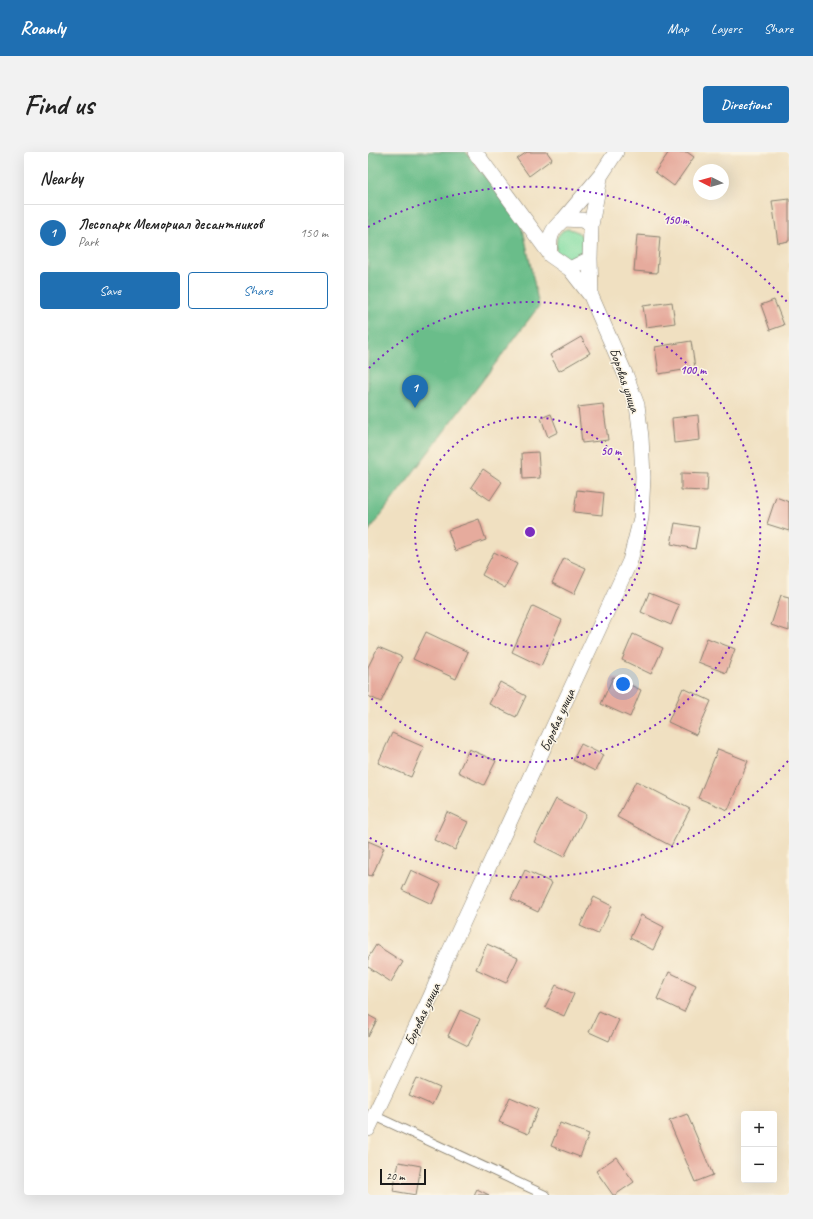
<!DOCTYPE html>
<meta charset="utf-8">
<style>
:root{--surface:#fff;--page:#f2f2f2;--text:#222;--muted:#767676;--line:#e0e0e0;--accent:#1f6fb2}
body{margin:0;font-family:Caveat,sans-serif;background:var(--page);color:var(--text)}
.controls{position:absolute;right:12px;bottom:12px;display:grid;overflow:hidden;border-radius:4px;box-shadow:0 4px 16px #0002}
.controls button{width:36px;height:36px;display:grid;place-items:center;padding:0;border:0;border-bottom:1px solid var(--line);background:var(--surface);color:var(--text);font:20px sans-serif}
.compass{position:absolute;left:325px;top:12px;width:36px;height:36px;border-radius:50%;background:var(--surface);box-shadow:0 4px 16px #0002;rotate:276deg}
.scale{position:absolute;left:12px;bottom:10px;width:46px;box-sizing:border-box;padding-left:4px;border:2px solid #1c1c1c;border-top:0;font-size:11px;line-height:14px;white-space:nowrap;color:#1c1c1c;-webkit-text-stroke:3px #fcf5e5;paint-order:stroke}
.you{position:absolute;left:255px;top:532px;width:14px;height:14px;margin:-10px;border:3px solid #fff;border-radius:50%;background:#1a73e8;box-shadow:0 0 0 6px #1a73e833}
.badge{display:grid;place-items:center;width:26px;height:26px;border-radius:50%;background:var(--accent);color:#fff;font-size:13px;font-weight:700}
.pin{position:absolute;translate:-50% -33px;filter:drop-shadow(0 1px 2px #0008)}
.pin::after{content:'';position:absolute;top:21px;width:14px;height:12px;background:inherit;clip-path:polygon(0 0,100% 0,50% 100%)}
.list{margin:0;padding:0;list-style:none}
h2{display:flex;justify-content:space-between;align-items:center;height:52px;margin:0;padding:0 16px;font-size:17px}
h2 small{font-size:13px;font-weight:400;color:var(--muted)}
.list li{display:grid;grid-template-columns:26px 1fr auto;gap:12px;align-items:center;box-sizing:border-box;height:56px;padding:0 16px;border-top:1px solid var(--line)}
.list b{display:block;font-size:15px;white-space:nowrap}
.list p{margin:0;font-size:13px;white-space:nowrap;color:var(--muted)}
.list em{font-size:13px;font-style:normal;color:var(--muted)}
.actions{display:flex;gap:8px;padding:12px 16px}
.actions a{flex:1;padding:9px 0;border:1px solid var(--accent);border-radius:4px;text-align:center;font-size:14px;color:var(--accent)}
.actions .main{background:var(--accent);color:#fff}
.map{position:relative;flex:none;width:421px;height:1043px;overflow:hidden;border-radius:4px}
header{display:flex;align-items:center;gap:24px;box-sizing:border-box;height:56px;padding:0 20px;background:var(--accent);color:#fff}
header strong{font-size:19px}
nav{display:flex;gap:22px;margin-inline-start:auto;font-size:14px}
.intro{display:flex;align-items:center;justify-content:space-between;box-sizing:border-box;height:96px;padding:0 24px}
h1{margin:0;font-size:28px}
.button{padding:10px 18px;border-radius:4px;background:var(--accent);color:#fff;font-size:14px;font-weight:700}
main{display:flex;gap:24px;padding:0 24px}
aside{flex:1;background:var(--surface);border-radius:4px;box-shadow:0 4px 16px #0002}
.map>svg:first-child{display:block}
.green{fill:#84dea4;stroke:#507d60}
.forest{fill:#6bbd8a;stroke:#446c53}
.building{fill:#e6ab9d}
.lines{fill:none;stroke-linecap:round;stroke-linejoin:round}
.service-casing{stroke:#867e6e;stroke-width:10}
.minor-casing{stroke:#867e6e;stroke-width:16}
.service{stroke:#fff;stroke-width:8}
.minor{stroke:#fff;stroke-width:15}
.ring{fill:none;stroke:#7b2cbf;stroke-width:2;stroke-dasharray:2 4}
.labels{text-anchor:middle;stroke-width:3;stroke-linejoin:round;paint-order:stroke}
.street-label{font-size:14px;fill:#1c1c1c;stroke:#fcf5e5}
.centre{fill:#7b2cbf;stroke:#fcf5e5;stroke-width:2}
.ring-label{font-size:12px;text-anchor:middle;font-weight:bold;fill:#7b2cbf;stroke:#fcf5e5;stroke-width:3;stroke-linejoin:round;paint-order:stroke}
</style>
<header>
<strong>Roamly</strong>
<nav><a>Map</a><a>Layers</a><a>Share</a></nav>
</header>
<div class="intro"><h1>Find us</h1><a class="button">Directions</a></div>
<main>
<aside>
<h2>Nearby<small></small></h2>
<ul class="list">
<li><span class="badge">1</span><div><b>Лесопарк Мемориал десантников</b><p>Park</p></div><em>150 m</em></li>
</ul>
<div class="actions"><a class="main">Save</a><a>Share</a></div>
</aside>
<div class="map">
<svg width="421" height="1043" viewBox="0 0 421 1043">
<rect width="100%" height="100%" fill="#fcf5e5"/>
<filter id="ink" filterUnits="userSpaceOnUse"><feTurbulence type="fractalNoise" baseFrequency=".025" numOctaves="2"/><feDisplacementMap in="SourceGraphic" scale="8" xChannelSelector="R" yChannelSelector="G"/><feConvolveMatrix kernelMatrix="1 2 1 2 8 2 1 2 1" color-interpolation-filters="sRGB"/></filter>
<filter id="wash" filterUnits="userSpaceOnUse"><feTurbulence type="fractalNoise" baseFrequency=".012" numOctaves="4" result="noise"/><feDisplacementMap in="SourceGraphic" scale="16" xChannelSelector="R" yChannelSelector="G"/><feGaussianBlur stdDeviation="0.9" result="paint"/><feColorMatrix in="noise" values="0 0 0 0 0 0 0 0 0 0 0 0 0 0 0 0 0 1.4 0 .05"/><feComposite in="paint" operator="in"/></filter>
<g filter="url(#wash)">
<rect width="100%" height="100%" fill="#f0e0c1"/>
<path class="green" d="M 199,77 C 206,77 215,82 217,90 C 218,93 216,99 215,103 L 200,110 L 188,101 L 189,85 L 194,79 Z"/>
<path class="forest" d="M 0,0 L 98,0 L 154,72 L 171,154 L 0,380 Z"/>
<g id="blocks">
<path class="building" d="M 159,0 L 179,0 L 184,7 L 161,24 L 149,7 Z
M 301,0 L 319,0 L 326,5 L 306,34 L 287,20 Z
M 421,47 L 421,89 L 410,91 L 404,49 Z
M 269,83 L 292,85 L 289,121 L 266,119 Z
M 406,148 L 416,173 L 402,178 L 393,153 Z
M 304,150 L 307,171 L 278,175 L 275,154 Z
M 213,185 L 222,201 L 191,219 L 182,203 Z
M 323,189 L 327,216 L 291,222 L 287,195 Z
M 235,252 L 240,288 L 214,291 L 210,255 Z
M 183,262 L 190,280 L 180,285 L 173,266 Z
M 330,263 L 332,288 L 306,291 L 304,266 Z
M 170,300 L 172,326 L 155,327 L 154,301 Z
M 115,317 L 134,330 L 122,348 L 103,335 Z
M 313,321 L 340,322 L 339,339 L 313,338 Z
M 209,338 L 236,341 L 234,363 L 206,360 Z
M 408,345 L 421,350 L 421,379 L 399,372 Z
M 111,367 L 118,388 L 87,399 L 80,378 Z
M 307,371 L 331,375 L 327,397 L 303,392 Z
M 126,400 L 149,412 L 137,436 L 114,423 Z
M 196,406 L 218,416 L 206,442 L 184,431 Z
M 281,441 L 311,453 L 303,473 L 273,460 Z
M 413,443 L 421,445 L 421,479 L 403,473 Z
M 165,454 L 194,468 L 173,514 L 144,500 Z
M 58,480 L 100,500 L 88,527 L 45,507 Z
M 265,482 L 295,496 L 283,522 L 254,508 Z
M 339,486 L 367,497 L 358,521 L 330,510 Z
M 10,495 L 34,505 L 13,550 L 0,544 L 0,515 Z
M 245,525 L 273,538 L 262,565 L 233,552 Z
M 132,530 L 158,544 L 148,565 L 121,552 Z
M 315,536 L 343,549 L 328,583 L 300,570 Z
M 24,581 L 56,595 L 43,625 L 10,611 Z
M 213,592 L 235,603 L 227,619 L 205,608 Z
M 101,597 L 128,609 L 116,633 L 90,620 Z
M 350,597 L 380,609 L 360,658 L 330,646 Z
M 268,629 L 322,657 L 303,694 L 249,665 Z
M 188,647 L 218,662 L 196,705 L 166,690 Z
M 79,660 L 100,670 L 87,698 L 66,688 Z
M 0,689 L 16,696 L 4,724 L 0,723 Z
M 43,718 L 73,732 L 64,752 L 34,738 Z
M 157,718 L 184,731 L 170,760 L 143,747 Z
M 226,745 L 244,754 L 230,782 L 212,774 Z
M 273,763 L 296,775 L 285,798 L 262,786 Z
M 119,792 L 150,806 L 138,831 L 108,817 Z
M 8,793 L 35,810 L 23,830 L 0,815 L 0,806 Z
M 301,820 L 328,833 L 316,860 L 289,847 Z
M 188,833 L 206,842 L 196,864 L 177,855 Z
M 92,858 L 112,867 L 100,894 L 80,884 Z
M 231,859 L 251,868 L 241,889 L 221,880 Z
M 0,863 L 9,868 L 0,885 Z
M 49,926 L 72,936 L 64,953 L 41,943 Z
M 142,945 L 170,957 L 160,982 L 131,970 Z
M 319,962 L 345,1023 L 327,1030 L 301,969 Z
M 192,971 L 221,982 L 212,1005 L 183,994 Z
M 248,1005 L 266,1030 L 247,1043 L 245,1043 L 228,1019 Z
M 31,1010 L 53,1014 L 48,1043 L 25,1039 Z
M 109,1037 L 121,1043 L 106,1043 Z"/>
</g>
</g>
<g filter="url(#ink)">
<use href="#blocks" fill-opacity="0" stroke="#867e6e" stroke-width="1"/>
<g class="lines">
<defs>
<path id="service" d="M 7,964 L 177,1043"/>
<path id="minor" d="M 107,0 L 182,102
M 196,67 L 233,23 L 248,0
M 223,73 L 232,26
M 222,107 L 202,117 L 182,103 C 180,85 183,78 196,67 L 214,68 L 223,73 L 222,107 L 223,144
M 0,977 L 63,844 L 78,807 L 262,409 L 273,366 L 275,325 L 273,285 L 269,253 L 258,224 L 223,144 L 202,117"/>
</defs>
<use href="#service" class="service-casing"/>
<use href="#minor" class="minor-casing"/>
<use href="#service" class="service"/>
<use href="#minor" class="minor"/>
</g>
</g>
<g class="ring">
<circle cx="162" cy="380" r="115"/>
<path d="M1 216A230 230 0 1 1 1 544"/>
<path d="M420 609A345 345 0 0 1 0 685M0 75A345 345 0 0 1 420 151"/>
</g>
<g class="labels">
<g class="street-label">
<text transform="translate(257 228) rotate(71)" y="5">Боровая улица</text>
<text transform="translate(189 568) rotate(-66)" y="5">Боровая улица</text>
<text transform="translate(54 862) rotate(-65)" y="5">Боровая улица</text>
</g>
</g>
<circle cx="162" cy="380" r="6" class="centre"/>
<g class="ring-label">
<text x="308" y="72">150 m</text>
<text x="325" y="222">100 m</text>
<text x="243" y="303">50 m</text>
</g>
</svg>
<div class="controls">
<button>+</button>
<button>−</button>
</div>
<svg class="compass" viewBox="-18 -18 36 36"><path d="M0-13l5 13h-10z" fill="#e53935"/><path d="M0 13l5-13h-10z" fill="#767676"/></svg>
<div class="scale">20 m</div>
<div class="you"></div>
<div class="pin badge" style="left:47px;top:256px">1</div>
</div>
</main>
